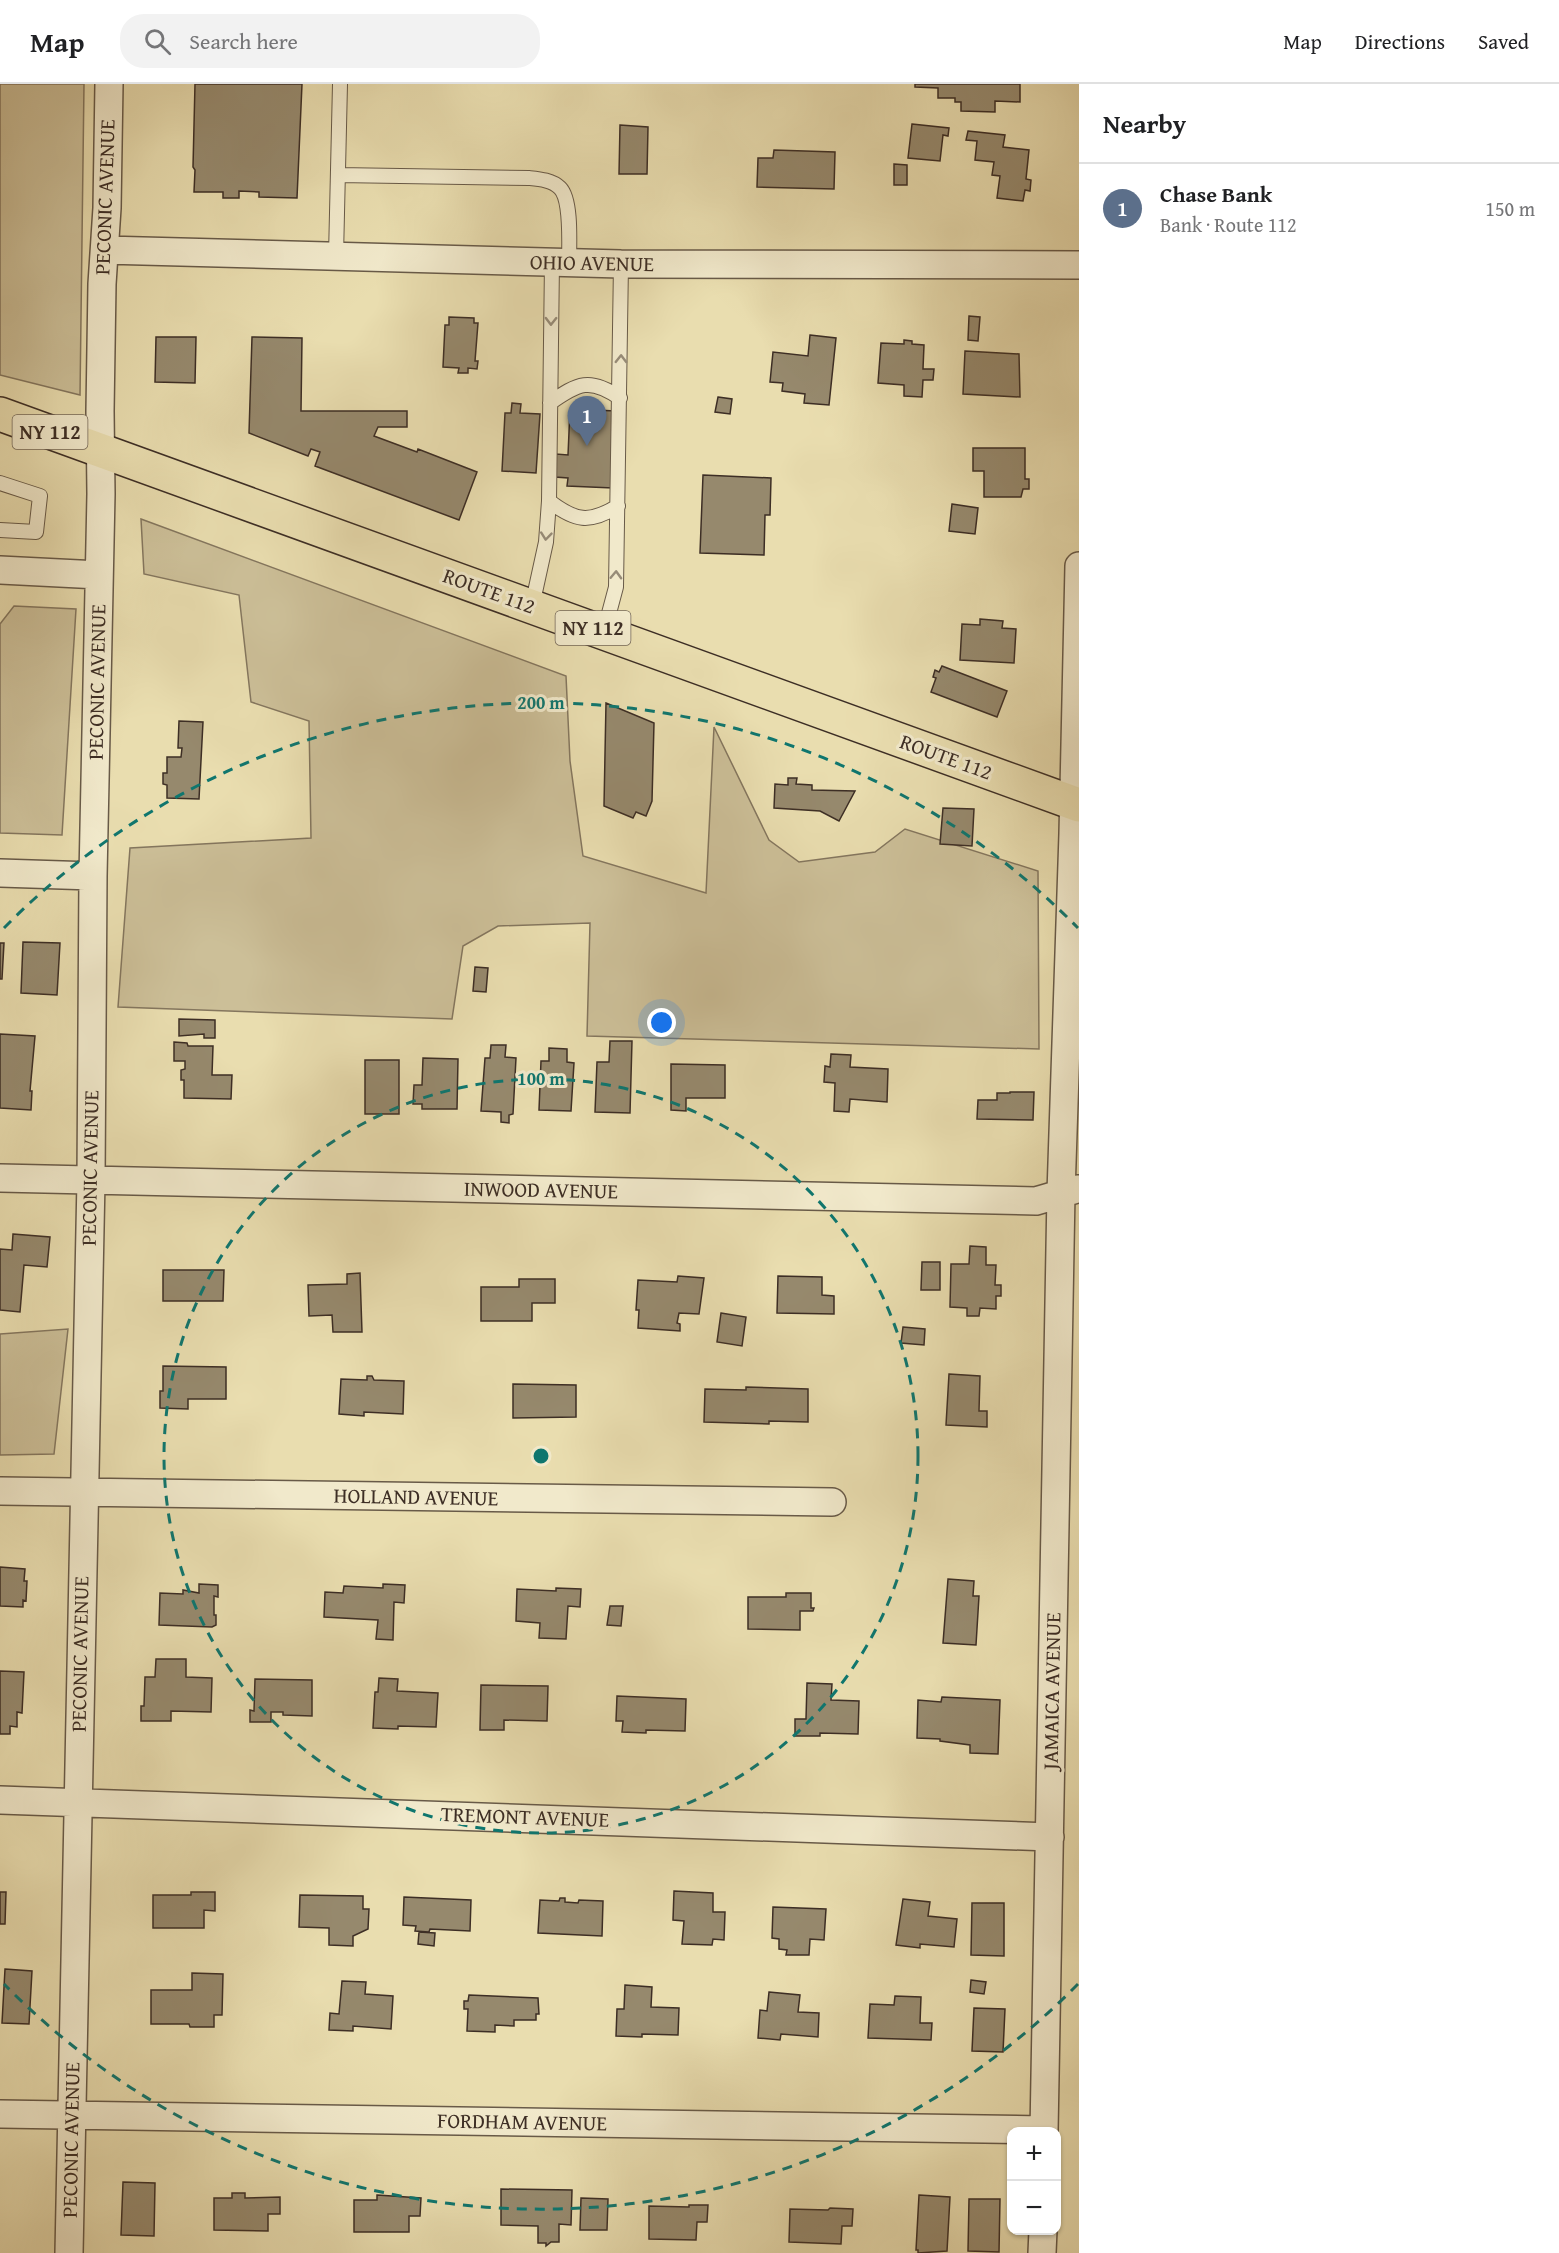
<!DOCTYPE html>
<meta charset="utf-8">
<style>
:root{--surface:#fff;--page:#f2f2f2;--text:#202124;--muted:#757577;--line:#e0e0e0;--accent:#7c3aed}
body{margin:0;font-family:"Gentium Book Plus",serif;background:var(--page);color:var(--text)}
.controls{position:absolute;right:18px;bottom:18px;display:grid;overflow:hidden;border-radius:12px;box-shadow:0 2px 4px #0004}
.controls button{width:54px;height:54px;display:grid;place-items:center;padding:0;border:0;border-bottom:2px solid var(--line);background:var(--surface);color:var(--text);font:30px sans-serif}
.you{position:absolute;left:662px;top:939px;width:21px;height:21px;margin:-15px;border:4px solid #fff;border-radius:50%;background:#1a73e8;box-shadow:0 0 0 9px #1a73e833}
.badge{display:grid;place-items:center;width:39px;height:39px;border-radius:50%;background:var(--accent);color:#fff;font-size:20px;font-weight:700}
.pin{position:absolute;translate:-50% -50px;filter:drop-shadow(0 2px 3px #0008)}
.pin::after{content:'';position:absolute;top:32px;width:21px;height:18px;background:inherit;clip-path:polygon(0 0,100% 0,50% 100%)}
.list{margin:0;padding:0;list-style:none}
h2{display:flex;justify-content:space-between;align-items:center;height:78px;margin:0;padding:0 24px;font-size:26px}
h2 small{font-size:20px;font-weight:400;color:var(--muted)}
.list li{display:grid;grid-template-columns:39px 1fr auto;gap:18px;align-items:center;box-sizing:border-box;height:90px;padding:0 24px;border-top:2px solid var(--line)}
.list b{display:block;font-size:22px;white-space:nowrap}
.list p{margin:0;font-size:20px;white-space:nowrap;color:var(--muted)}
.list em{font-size:20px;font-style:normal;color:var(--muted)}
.icon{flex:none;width:33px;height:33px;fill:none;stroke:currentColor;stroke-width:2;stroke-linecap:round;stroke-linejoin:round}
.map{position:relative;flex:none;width:1079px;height:2169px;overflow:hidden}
header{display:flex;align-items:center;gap:36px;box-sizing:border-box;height:84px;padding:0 30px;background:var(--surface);border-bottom:2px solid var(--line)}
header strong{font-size:28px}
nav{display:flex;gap:33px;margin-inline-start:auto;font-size:21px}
.search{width:420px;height:54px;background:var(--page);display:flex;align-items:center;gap:15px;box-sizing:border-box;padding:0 21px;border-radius:24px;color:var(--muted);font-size:22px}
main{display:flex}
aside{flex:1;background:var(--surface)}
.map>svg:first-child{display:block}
.green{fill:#ccbf98;stroke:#84765e;stroke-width:1.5}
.building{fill:#96896d;stroke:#3d2e25;stroke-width:1.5}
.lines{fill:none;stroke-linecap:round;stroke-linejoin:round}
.lane-casing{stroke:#685a48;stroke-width:16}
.street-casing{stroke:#685a48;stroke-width:30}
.primary-casing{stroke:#3d2e25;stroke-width:36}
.lane{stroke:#f1e9cb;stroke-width:14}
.street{stroke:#f1e9cb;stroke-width:27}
.primary{stroke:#e9ddaf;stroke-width:33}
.oneway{stroke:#978c78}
.ring{fill:none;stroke:#0f766e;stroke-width:3;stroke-dasharray:10 8}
.labels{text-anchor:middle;stroke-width:6;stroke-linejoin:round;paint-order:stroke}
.shield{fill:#f1e9cb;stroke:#736657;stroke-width:1.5}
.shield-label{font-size:20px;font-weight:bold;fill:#3d2e25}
.street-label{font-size:21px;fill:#3d2e25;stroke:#f1e9cb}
.centre{fill:#0f766e;stroke:#f1e9cb;stroke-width:3}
.ring-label{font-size:18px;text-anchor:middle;font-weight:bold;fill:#0f766e;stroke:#f1e9cb;stroke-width:6;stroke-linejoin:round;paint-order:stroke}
</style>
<header>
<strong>Map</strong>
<div class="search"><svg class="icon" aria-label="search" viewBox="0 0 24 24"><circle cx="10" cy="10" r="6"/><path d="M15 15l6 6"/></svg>Search here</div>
<nav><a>Map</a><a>Directions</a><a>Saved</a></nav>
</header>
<main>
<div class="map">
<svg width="1079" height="2169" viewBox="0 0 1079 2169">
<rect width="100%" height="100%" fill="#e9ddaf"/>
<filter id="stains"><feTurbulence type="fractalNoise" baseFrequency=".00333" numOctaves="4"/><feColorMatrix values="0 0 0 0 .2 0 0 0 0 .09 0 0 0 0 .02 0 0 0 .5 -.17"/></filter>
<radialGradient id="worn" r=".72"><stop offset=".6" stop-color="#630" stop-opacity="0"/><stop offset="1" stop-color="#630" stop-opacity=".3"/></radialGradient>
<path class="green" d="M 0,0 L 84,0 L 80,311 L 0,291 Z
M 141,435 L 566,592 L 570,677 L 583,772 L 706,809 L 714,643 L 769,756 L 799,778 L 875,768 L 905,745 L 1038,787 L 1039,965 L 587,952 L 590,839 L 498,842 L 463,862 L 452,935 L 118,923 L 130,764 L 311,754 L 309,637 L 251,618 L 239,511 L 144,490 Z
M 14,522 L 76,525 L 62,751 L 0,749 L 0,540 Z
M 68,1245 L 54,1370 L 0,1371 L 0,1250 Z"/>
<path class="building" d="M 195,0 L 302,0 L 297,114 L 259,113 L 259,108 L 239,107 L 239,114 L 223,114 L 223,108 L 194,108 L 195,86 L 193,83 Z
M 915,0 L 1020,0 L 1020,18 L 995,17 L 995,28 L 961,27 L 961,18 L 955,18 L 955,14 L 938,14 L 938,4 L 915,3 Z
M 912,40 L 949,44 L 948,52 L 943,51 L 940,77 L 908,74 Z
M 620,41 L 648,43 L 647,90 L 619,90 Z
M 968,47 L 1005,51 L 1003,63 L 1029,66 L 1026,95 L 1031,96 L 1030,107 L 1025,106 L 1023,117 L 997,114 L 1000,92 L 992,91 L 994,78 L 975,76 L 977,57 L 966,56 Z
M 774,66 L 835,68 L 834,105 L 757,103 L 758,74 L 773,74 Z
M 894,80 L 907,81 L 907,101 L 894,101 Z
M 969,232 L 980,233 L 978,257 L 968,256 Z
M 449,233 L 474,234 L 474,239 L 478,239 L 475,277 L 478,277 L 477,285 L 468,284 L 468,289 L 458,289 L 459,284 L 443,283 L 445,241 L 449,241 Z
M 810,251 L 836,254 L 829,321 L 804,319 L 805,310 L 782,307 L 783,299 L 770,298 L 773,268 L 808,272 Z
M 156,253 L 196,253 L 195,299 L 155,298 Z
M 252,253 L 302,254 L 301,327 L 407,327 L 407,343 L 378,343 L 374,352 L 417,368 L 418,365 L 477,388 L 459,436 L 315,382 L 320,368 L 311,365 L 308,372 L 249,349 Z
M 904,256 L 912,257 L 912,260 L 924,261 L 923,285 L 934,285 L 933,296 L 923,296 L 922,313 L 904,312 L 904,301 L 878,299 L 881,259 L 904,260 Z
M 965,267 L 1019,270 L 1020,313 L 963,310 Z
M 718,313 L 732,315 L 730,330 L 715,328 Z
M 512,319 L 521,320 L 520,329 L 540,330 L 536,389 L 502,387 L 505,329 L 511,329 Z
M 570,325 L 616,327 L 613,404 L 567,402 L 568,394 L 555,393 L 556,370 L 568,371 Z
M 973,364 L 1025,364 L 1025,395 L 1029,395 L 1029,405 L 1023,405 L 1021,413 L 984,413 L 984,387 L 973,387 Z
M 703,391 L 771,394 L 770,431 L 765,431 L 764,471 L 700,469 Z
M 952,420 L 978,424 L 975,450 L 949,447 Z
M 980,535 L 1003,537 L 1002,544 L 1016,545 L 1014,579 L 960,576 L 962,540 L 980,541 Z
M 942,582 L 1007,607 L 997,633 L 931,608 L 936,594 L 933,593 L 935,586 L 939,588 Z
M 606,619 L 654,639 L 652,717 L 646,732 L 636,728 L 633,734 L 604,722 Z
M 179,637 L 203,638 L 199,715 L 167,714 L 167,701 L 163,700 L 163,689 L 167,689 L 167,673 L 181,673 L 182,664 L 178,664 Z
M 788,694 L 797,694 L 796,700 L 812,701 L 812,706 L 855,707 L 839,737 L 820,727 L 774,724 L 775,700 L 788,701 Z
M 943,724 L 974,725 L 972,762 L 940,760 Z
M 23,858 L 60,859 L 57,911 L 21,909 Z
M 0,859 L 4,859 L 2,895 L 0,895 Z
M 475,883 L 488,884 L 486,908 L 473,907 Z
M 179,935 L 215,936 L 215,954 L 204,954 L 204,950 L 179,952 Z
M 0,950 L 35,952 L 30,1007 L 32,1007 L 31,1026 L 0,1024 Z
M 610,957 L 632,957 L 630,1029 L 595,1028 L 597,978 L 609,978 Z
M 174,958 L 187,959 L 188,962 L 213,962 L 212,991 L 232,991 L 231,1015 L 184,1014 L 184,996 L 181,996 L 181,986 L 185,985 L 185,977 L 174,977 Z
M 491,961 L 506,961 L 505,973 L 516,974 L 513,1030 L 509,1031 L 509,1039 L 501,1038 L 501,1028 L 481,1027 L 485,974 L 490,974 Z
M 549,964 L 567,965 L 567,978 L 574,979 L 571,1027 L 539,1026 L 541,977 L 549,977 Z
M 831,970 L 851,971 L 850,983 L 888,985 L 887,1018 L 850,1015 L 849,1028 L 834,1027 L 835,999 L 824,998 L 825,982 L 830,983 Z
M 423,974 L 458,975 L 457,1025 L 422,1025 L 422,1020 L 413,1020 L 414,1001 L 422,1001 Z
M 365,976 L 399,976 L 399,1030 L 365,1030 Z
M 671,980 L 725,981 L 725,1014 L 686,1014 L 686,1027 L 671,1026 Z
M 1010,1008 L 1034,1008 L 1033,1036 L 977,1035 L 978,1016 L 997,1016 L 997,1009 L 1010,1009 Z
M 13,1150 L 50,1153 L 47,1183 L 24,1181 L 20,1228 L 0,1226 L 0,1165 L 12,1166 Z
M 970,1162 L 986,1163 L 986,1181 L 996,1181 L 995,1201 L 1001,1201 L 1001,1212 L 996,1212 L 996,1225 L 980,1224 L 979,1232 L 967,1232 L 967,1224 L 950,1223 L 951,1180 L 969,1180 Z
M 922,1178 L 940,1178 L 940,1206 L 921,1206 Z
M 163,1186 L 224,1186 L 223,1217 L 163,1217 Z
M 360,1189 L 362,1248 L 333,1248 L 332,1231 L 309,1232 L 308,1201 L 347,1200 L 347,1190 Z
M 678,1192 L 704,1194 L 699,1230 L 679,1229 L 677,1239 L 680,1240 L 680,1247 L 638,1244 L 639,1226 L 636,1226 L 638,1196 L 677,1198 Z
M 778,1192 L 822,1193 L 822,1211 L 834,1212 L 834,1230 L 777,1229 Z
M 519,1195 L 555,1195 L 555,1219 L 532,1219 L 532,1237 L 481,1237 L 481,1203 L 519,1203 Z
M 721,1229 L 746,1233 L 742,1262 L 717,1258 Z
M 903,1243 L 925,1245 L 924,1261 L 901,1259 Z
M 163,1282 L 226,1283 L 226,1315 L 188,1315 L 188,1325 L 160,1324 L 160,1307 L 163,1307 Z
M 949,1290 L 980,1292 L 979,1327 L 987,1327 L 987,1343 L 946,1341 Z
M 367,1292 L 372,1292 L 374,1296 L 404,1297 L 403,1330 L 364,1328 L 364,1332 L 339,1330 L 341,1295 L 367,1296 Z
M 513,1300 L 576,1301 L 576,1333 L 513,1334 Z
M 746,1303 L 808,1305 L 808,1338 L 769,1337 L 769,1340 L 704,1338 L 705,1305 L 746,1306 Z
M 0,1483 L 25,1485 L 24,1497 L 27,1497 L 26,1517 L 23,1516 L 23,1523 L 0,1522 Z
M 948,1495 L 974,1497 L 973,1512 L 979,1512 L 976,1561 L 943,1559 Z
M 199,1500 L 218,1501 L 218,1513 L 214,1512 L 214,1531 L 216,1531 L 216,1541 L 212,1543 L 159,1541 L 160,1509 L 183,1510 L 183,1506 L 199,1509 Z
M 383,1500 L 405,1501 L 404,1519 L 394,1518 L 393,1556 L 376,1555 L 378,1536 L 324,1533 L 325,1508 L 343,1509 L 344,1502 L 383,1504 Z
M 556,1504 L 581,1505 L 580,1523 L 568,1522 L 566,1555 L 539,1554 L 540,1539 L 516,1537 L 517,1505 L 556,1507 Z
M 786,1509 L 811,1509 L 811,1524 L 814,1524 L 813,1527 L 800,1527 L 800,1546 L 748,1545 L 748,1513 L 786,1513 Z
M 610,1522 L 623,1522 L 621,1542 L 607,1541 Z
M 156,1575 L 186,1575 L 186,1593 L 212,1594 L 211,1628 L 171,1627 L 171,1637 L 141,1637 L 141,1622 L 144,1622 L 145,1593 L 155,1593 Z
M 0,1587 L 24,1588 L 22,1629 L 17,1628 L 17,1643 L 10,1642 L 10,1650 L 0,1650 Z
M 379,1594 L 398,1595 L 397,1607 L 438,1609 L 436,1643 L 398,1642 L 398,1645 L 373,1644 L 375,1608 L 378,1608 Z
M 255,1595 L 312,1596 L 312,1632 L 283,1631 L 283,1628 L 271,1628 L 271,1638 L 250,1638 L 250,1626 L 254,1627 Z
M 807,1599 L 832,1600 L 831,1616 L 859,1617 L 858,1650 L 820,1649 L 820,1652 L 795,1652 L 795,1635 L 806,1635 Z
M 481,1601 L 548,1602 L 547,1637 L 504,1636 L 504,1646 L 480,1646 Z
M 617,1612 L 686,1615 L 685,1647 L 646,1646 L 646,1649 L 622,1648 L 623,1637 L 616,1637 Z
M 942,1613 L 1000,1616 L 998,1670 L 970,1669 L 970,1661 L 940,1657 L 940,1655 L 917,1654 L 918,1616 L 941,1618 Z
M 674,1807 L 713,1809 L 713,1828 L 725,1828 L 724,1856 L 713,1855 L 712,1861 L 682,1860 L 684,1837 L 673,1836 Z
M 0,1808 L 6,1808 L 5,1840 L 0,1840 Z
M 191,1808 L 215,1808 L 215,1827 L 204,1826 L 204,1844 L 153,1844 L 153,1811 L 191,1811 Z
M 300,1811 L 363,1812 L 363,1825 L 369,1825 L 368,1845 L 353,1852 L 353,1862 L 329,1861 L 329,1844 L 299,1843 Z
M 404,1813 L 471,1816 L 470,1847 L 430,1845 L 429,1848 L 415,1847 L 416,1842 L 403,1841 Z
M 560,1814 L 565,1814 L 565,1818 L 578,1819 L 579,1816 L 603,1817 L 602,1852 L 538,1849 L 540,1816 L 559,1817 Z
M 903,1815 L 930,1818 L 928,1832 L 957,1835 L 954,1863 L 920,1860 L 920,1864 L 896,1861 Z
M 972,1819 L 1004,1819 L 1004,1872 L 971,1871 Z
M 773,1823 L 826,1825 L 824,1856 L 810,1855 L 809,1871 L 786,1871 L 787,1866 L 779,1865 L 779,1855 L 772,1854 Z
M 419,1848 L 435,1849 L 434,1862 L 418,1860 Z
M 5,1885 L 32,1887 L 29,1940 L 2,1939 Z
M 192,1889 L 223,1890 L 222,1931 L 214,1931 L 214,1943 L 190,1943 L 189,1940 L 151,1940 L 151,1906 L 192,1906 Z
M 971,1896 L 986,1898 L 984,1910 L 970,1908 Z
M 342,1897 L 366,1898 L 365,1910 L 393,1912 L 391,1945 L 353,1942 L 353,1947 L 329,1946 L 330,1929 L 339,1930 Z
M 625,1901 L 652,1903 L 651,1923 L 679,1924 L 678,1951 L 642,1950 L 642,1953 L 616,1952 L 617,1925 L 624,1925 Z
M 769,1908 L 800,1911 L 798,1928 L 819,1929 L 818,1953 L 781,1950 L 780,1956 L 758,1954 L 760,1926 L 767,1927 Z
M 469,1911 L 538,1914 L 539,1930 L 536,1930 L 536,1936 L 514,1936 L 514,1942 L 495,1941 L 495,1948 L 467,1947 L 468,1925 L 464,1925 L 464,1917 L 468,1917 Z
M 895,1912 L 921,1913 L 920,1939 L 932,1939 L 931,1956 L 868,1954 L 870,1920 L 894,1921 Z
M 974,1924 L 1005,1925 L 1003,1968 L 972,1967 Z
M 123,2098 L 155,2099 L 154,2152 L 121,2151 Z
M 501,2105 L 572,2106 L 571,2141 L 559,2140 L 559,2158 L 551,2158 L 546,2162 L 546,2159 L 538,2159 L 538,2142 L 501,2141 Z
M 232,2109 L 245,2109 L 245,2114 L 280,2113 L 280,2130 L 268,2130 L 268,2147 L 214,2146 L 214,2114 L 232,2114 Z
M 377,2111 L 421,2114 L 420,2132 L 409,2132 L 409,2148 L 354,2148 L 354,2116 L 377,2116 Z
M 919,2111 L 950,2113 L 947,2167 L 918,2169 L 918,2166 L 916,2166 Z
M 581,2114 L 608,2115 L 607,2146 L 580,2146 Z
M 969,2115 L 1000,2115 L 999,2168 L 968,2167 Z
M 689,2121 L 708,2121 L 707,2138 L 697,2138 L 696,2156 L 649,2155 L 649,2122 L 689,2123 Z
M 830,2124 L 853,2125 L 852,2142 L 842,2142 L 841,2160 L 789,2158 L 790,2125 L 828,2126 Z"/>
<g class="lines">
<defs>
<path id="lane" d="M 338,91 L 529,94 C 539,95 552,96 560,104 C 572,116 569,161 569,179
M 336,172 L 340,0
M 550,319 C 578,299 590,293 620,314
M 0,399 L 40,412 L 36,448 L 0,446
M 549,417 C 575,437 589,440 618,422
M 532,522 L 546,458 L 549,417 L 552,178
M 604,548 L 616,503 L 621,180"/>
<path id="street" d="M 105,166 L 621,180 L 1079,181
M 0,486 L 99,491
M 0,789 L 93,792
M 0,1094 L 1036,1117 L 1077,1105
M 0,1407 L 832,1418
M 0,1716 L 1050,1753
M 0,2030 L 1044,2046
M 1044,2048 L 1061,1109 L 1073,750 L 1079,482
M 69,2169 L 91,1096 L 93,792 L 101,410 L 100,327 L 102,200 L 107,124 L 109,0
M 1042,2169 L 1043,2146"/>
<path id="primary" d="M 0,330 L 1079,721"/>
</defs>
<use href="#lane" class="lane-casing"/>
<use href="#street" class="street-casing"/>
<use href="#primary" class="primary-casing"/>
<use href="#lane" class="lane"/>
<use href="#street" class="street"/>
<use href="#primary" class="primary"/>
</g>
<defs><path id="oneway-chevron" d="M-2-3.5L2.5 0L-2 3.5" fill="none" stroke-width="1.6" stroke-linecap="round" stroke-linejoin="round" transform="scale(1.5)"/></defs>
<g class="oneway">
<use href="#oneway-chevron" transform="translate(551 237) rotate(91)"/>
<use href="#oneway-chevron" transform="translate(621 275) rotate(-89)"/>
<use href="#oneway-chevron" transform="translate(546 452) rotate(96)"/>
<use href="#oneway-chevron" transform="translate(616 491) rotate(-88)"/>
</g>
<g class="ring">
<circle cx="541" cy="1372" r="377"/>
<path d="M1078 1900A753 753 0 0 1 4 1900M4 844A753 753 0 0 1 1078 844"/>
</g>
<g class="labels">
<g class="shield">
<rect x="12.5" y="331" width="75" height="34" rx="4.5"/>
<rect x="555.5" y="527" width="75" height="34" rx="4.5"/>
</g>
<g class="shield-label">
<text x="50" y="355">NY 112</text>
<text x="593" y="551">NY 112</text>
</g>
<g class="street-label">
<text transform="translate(105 113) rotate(-88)" y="7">PECONIC AVENUE</text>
<text transform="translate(592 179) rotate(1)" y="7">OHIO AVENUE</text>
<text transform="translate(489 507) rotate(20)" y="7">ROUTE 112</text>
<text transform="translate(97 598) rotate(-89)" y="7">PECONIC AVENUE</text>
<text transform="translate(946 673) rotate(20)" y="7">ROUTE 112</text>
<text transform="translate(90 1084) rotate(-89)" y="7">PECONIC AVENUE</text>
<text transform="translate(541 1106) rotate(1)" y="7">INWOOD AVENUE</text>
<text transform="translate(416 1413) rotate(1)" y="7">HOLLAND AVENUE</text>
<text transform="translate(80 1570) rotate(-89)" y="7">PECONIC AVENUE</text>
<text transform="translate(1052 1607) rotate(-89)" y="7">JAMAICA AVENUE</text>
<text transform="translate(525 1733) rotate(2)" y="7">TREMONT AVENUE</text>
<text transform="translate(522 2038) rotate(1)" y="7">FORDHAM AVENUE</text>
<text transform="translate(71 2056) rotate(-89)" y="7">PECONIC AVENUE</text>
</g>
</g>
<circle cx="541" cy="1372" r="9" class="centre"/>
<g class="ring-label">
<text x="541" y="625">200 m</text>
<text x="541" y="1001">100 m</text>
</g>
<rect width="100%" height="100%" filter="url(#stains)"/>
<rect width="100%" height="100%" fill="url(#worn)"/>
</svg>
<div class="controls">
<button>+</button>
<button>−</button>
</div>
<div class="you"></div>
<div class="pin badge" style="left:587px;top:362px;background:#5c6f8a">1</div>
</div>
<aside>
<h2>Nearby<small></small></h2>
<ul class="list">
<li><span class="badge" style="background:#5c6f8a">1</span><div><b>Chase Bank</b><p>Bank · Route 112</p></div><em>150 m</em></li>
</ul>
</aside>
</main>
